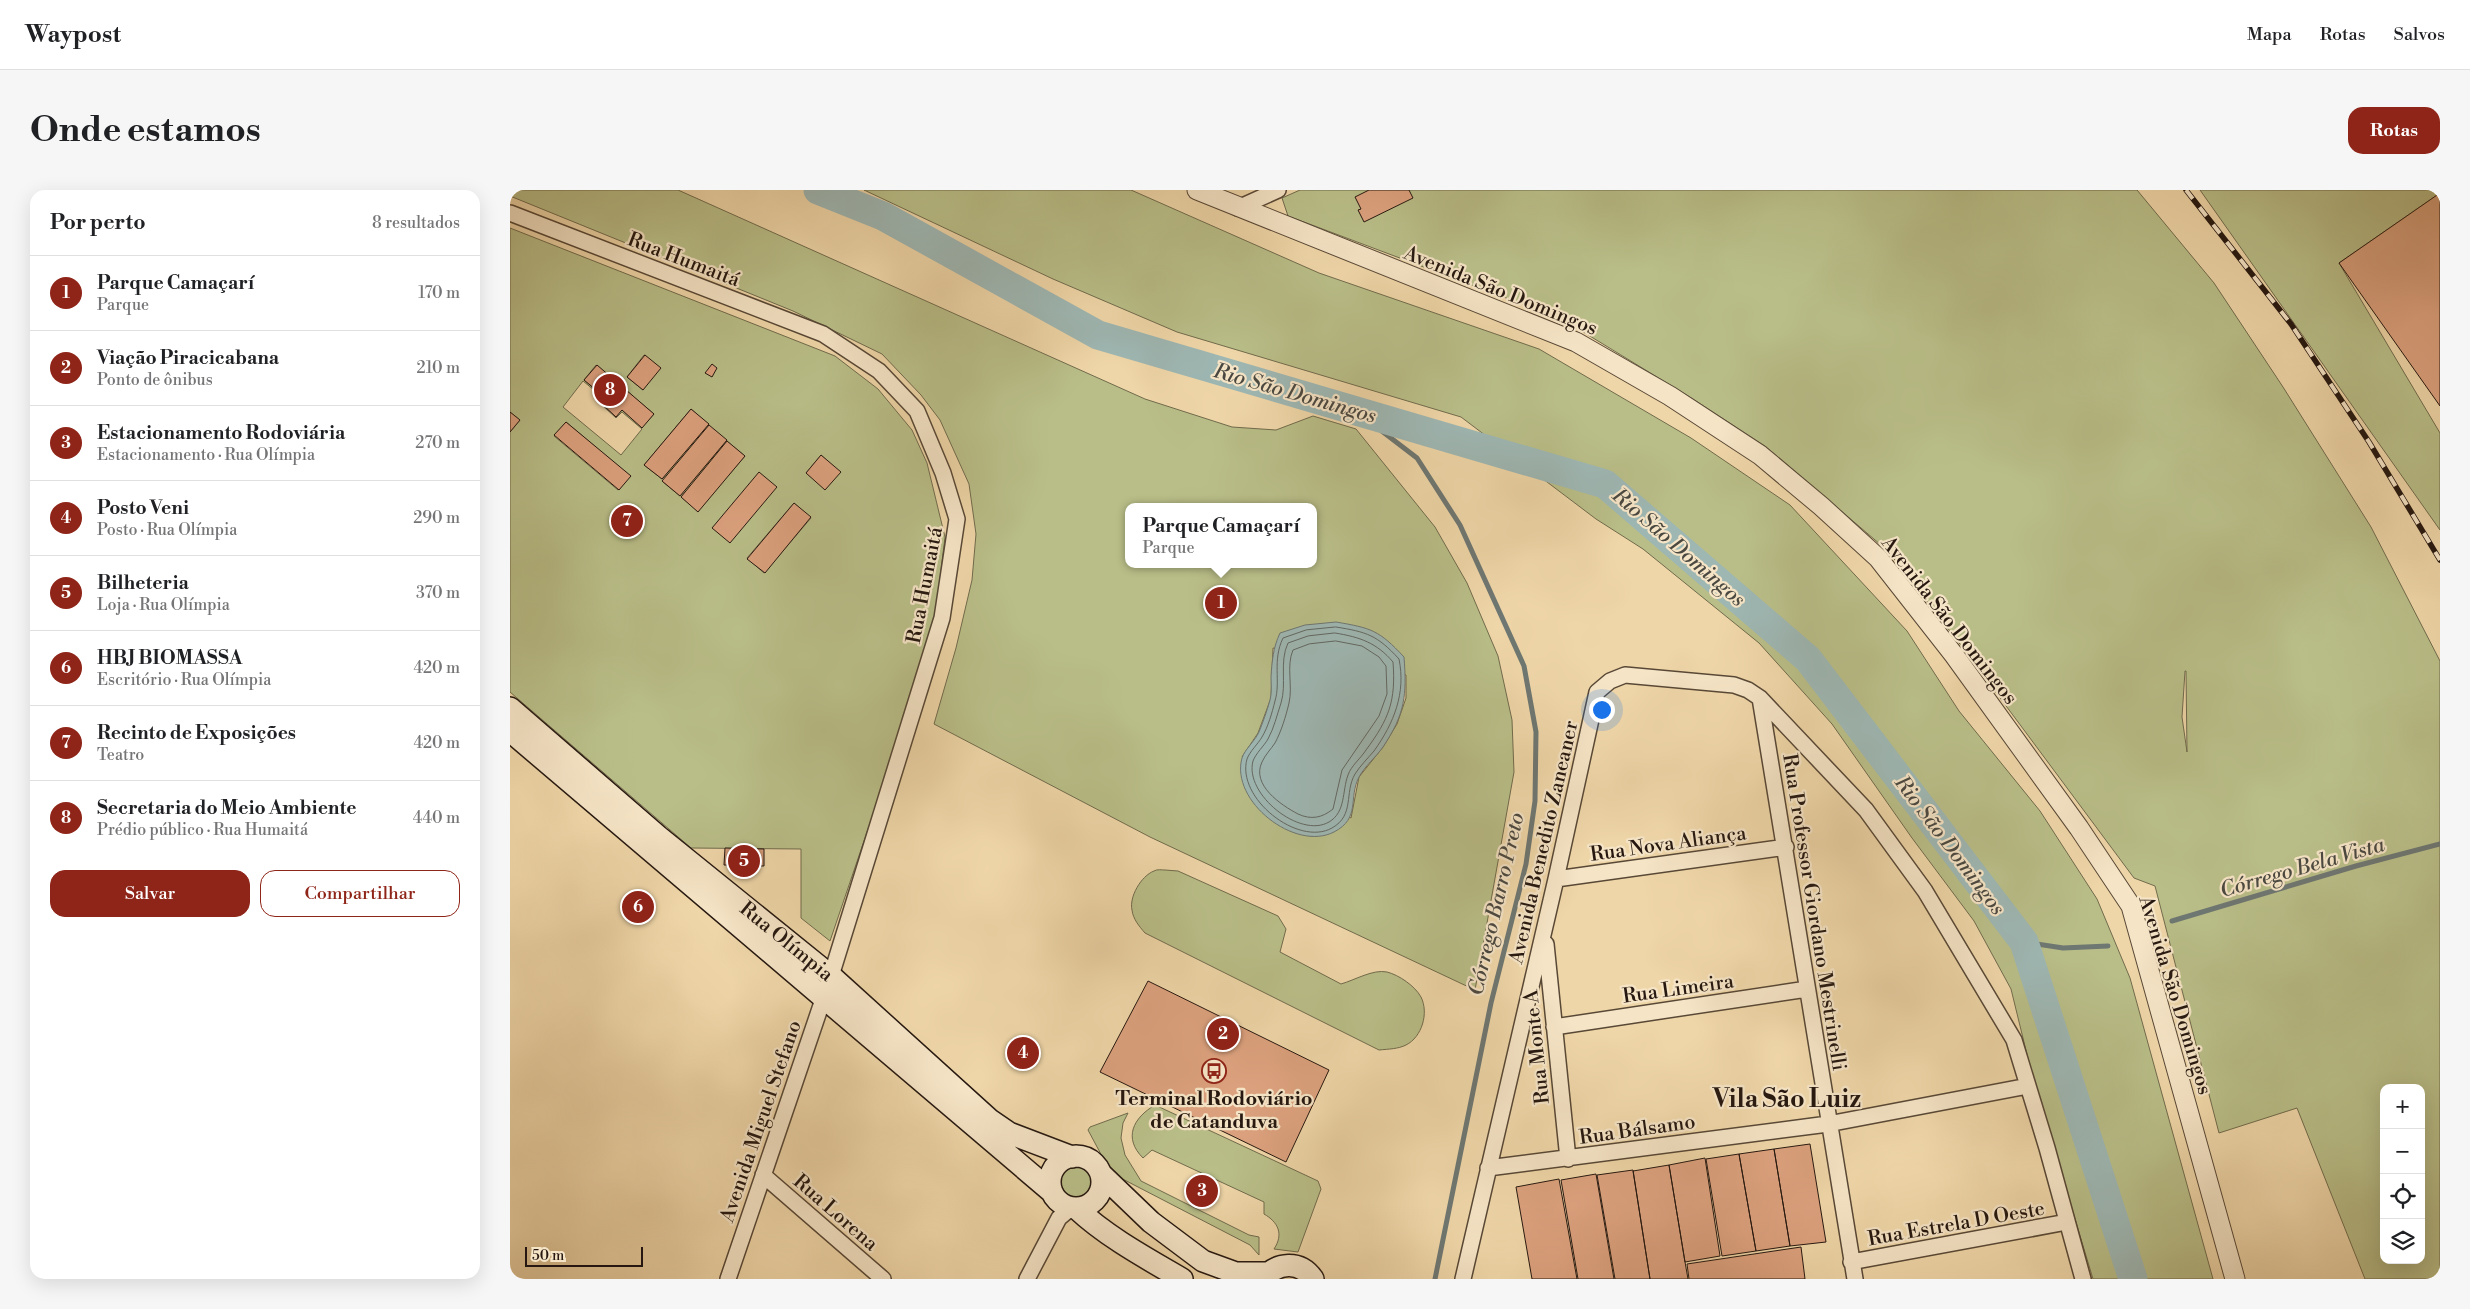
<!DOCTYPE html>
<html lang="pt">
<meta charset="utf-8">
<style>
:root{--surface:#fff;--page:#f6f6f6;--text:#202124;--muted:#757577;--line:#e0e0e0;--accent:#8f2418}
body{margin:0;font-family:"Libre Bodoni",serif;background:var(--page);color:var(--text)}
.controls{position:absolute;right:15px;bottom:15px;display:grid;overflow:hidden;border-radius:10px;box-shadow:0 5px 20px #0002}
.controls button{width:45px;height:45px;display:grid;place-items:center;padding:0;border:0;border-bottom:1px solid var(--line);background:var(--surface);color:var(--text);font:25px sans-serif}
.scale{position:absolute;left:15px;bottom:12px;width:118px;box-sizing:border-box;padding-left:5px;border:2px solid #261810;border-top:0;font-size:14px;line-height:18px;white-space:nowrap;color:#261810;-webkit-text-stroke:4px #f5e4c6;paint-order:stroke}
.you{position:absolute;left:1091px;top:519px;width:18px;height:18px;margin:-12px;border:4px solid #fff;border-radius:50%;background:#1a73e8;box-shadow:0 0 0 8px #1a73e833}
.badge{display:grid;place-items:center;width:32px;height:32px;border-radius:50%;background:var(--accent);color:#fff;font-size:16px;font-weight:700}
.pin{position:absolute;translate:-50% -50%;border:2px solid #fff;box-shadow:0 1px 5px #0006}
.popup{position:absolute;left:615px;top:313px;width:192px;height:65px;box-sizing:border-box;display:grid;place-content:center;border-radius:10px;background:var(--surface);filter:drop-shadow(0 1px 4px #0005);font-size:16px;white-space:nowrap;color:var(--muted)}
.popup b{font-size:19px;color:var(--text)}
.popup::after{content:'';position:absolute;left:50%;top:100%;margin-left:-10px;border:10px solid transparent;border-top-color:var(--surface)}
.list{margin:0;padding:0;list-style:none}
h2{display:flex;justify-content:space-between;align-items:center;height:65px;margin:0;padding:0 20px;font-size:21px}
h2 small{font-size:16px;font-weight:400;color:var(--muted)}
.list li{display:grid;grid-template-columns:32px 1fr auto;gap:15px;align-items:center;box-sizing:border-box;height:75px;padding:0 20px;border-top:1px solid var(--line)}
.list b{display:block;font-size:19px;white-space:nowrap}
.list p{margin:0;font-size:16px;white-space:nowrap;color:var(--muted)}
.list em{font-size:16px;font-style:normal;color:var(--muted)}
.actions{display:flex;gap:10px;padding:15px 20px}
.actions a{flex:1;padding:11px 0;border:1px solid var(--accent);border-radius:15px;text-align:center;font-size:18px;color:var(--accent)}
.actions .main{background:var(--accent);color:#fff}
.icon{flex:none;width:28px;height:28px;fill:none;stroke:currentColor;stroke-width:2;stroke-linecap:round;stroke-linejoin:round}
.map{position:relative;flex:none;width:1930px;height:1089px;overflow:hidden;border-radius:15px}
header{display:flex;align-items:center;gap:30px;box-sizing:border-box;height:70px;padding:0 25px;background:var(--surface);border-bottom:1px solid var(--line)}
header strong{font-size:24px}
nav{display:flex;gap:28px;margin-inline-start:auto;font-size:18px}
.intro{display:flex;align-items:center;justify-content:space-between;box-sizing:border-box;height:120px;padding:0 30px}
h1{margin:0;font-size:35px}
.button{padding:12px 22px;border-radius:15px;background:var(--accent);color:#fff;font-size:18px;font-weight:700}
main{display:flex;gap:30px;padding:0 30px}
aside{flex:1;background:var(--surface);border-radius:15px;box-shadow:0 5px 20px #0002}
.map>svg:first-child{display:block}
.green{fill:#b9be88;stroke:#706b4c;fill-rule:evenodd}
.water{fill:#9eb7b3;stroke:#6e7772}
.lines{fill:none;stroke-linecap:round;stroke-linejoin:round}
.shore{stroke:#626862;stroke-width:1}
.stream{stroke:#6e7772;stroke-width:5}
.river{stroke:#9eb7b3;stroke-width:29}
.building{fill:#dca17e;stroke:#261810}
.minor-casing{stroke:#584836;stroke-width:18}
.tertiary-casing{stroke:#584836;stroke-width:21}
.secondary-casing{stroke:#261810;stroke-width:24}
.minor{stroke:#f5e4c6;stroke-width:15}
.tertiary{stroke:#f5e4c6;stroke-width:19}
.secondary{stroke:#f5e4c6;stroke-width:21}
.rail-casing{stroke:#261810;stroke-width:5.5}
.rail{stroke:#f5e4c6;stroke-width:4;stroke-dasharray:11;stroke-linecap:butt}
.labels{text-anchor:middle;stroke-width:4.5;stroke-linejoin:round;paint-order:stroke}
.street-label{font-size:20px;fill:#261810;stroke:#f5e4c6}
.poi-label{font-size:20px;font-weight:bold;fill:#261810;stroke:#f5e4c6}
.water-label{font-size:21px;font-style:italic;fill:#4a4841;stroke:#f5e4c6}
.district-label{font-size:25px;font-weight:bold;fill:#261810;stroke:#f5e4c6}
</style>
<header>
<strong>Waypost</strong>
<nav><a>Mapa</a><a>Rotas</a><a>Salvos</a></nav>
</header>
<div class="intro"><h1>Onde estamos</h1><a class="button">Rotas</a></div>
<main>
<aside>
<h2>Por perto<small>8 resultados</small></h2>
<ul class="list">
<li><span class="badge">1</span><div><b>Parque Camaçarí</b><p>Parque</p></div><em>170 m</em></li>
<li><span class="badge">2</span><div><b>Viação Piracicabana</b><p>Ponto de ônibus</p></div><em>210 m</em></li>
<li><span class="badge">3</span><div><b>Estacionamento Rodoviária</b><p>Estacionamento · Rua Olímpia</p></div><em>270 m</em></li>
<li><span class="badge">4</span><div><b>Posto Veni</b><p>Posto · Rua Olímpia</p></div><em>290 m</em></li>
<li><span class="badge">5</span><div><b>Bilheteria</b><p>Loja · Rua Olímpia</p></div><em>370 m</em></li>
<li><span class="badge">6</span><div><b>HBJ BIOMASSA</b><p>Escritório · Rua Olímpia</p></div><em>420 m</em></li>
<li><span class="badge">7</span><div><b>Recinto de Exposições</b><p>Teatro</p></div><em>420 m</em></li>
<li><span class="badge">8</span><div><b>Secretaria do Meio Ambiente</b><p>Prédio público · Rua Humaitá</p></div><em>440 m</em></li>
</ul>
<div class="actions"><a class="main">Salvar</a><a>Compartilhar</a></div>
</aside>
<div class="map">
<svg width="1930" height="1089" viewBox="0 0 1930 1089">
<rect width="100%" height="100%" fill="#efd6a8"/>
<filter id="stains"><feTurbulence type="fractalNoise" baseFrequency=".004" numOctaves="4"/><feColorMatrix values="0 0 0 0 .2 0 0 0 0 .09 0 0 0 0 .02 0 0 0 .5 -.17"/></filter>
<radialGradient id="worn" r=".72"><stop offset=".6" stop-color="#630" stop-opacity="0"/><stop offset="1" stop-color="#630" stop-opacity=".3"/></radialGradient>
<path class="green" d="M 0,0 L 168,0 L 635,209 L 722,237 L 766,240 L 803,226 L 846,239 L 925,337 L 957,393 L 988,466 L 1002,530 L 1004,582 L 965,800 L 640,647 L 424,534 L 446,458 L 462,390 L 466,344 L 459,294 L 430,230 L 411,205 L 372,164 L 283,121 L 0,6 ZM 618,317 L 804,317 L 804,374 L 618,374 ZM 763,458 L 896,485 L 896,508 L 887,534 L 873,557 L 849,587 L 841,628 L 732,567 L 748,543 L 761,508 Z
M 354,0 L 621,0 L 809,83 L 1029,159 L 1181,248 L 1280,315 L 1397,441 L 1449,521 L 1530,621 L 1587,709 L 1620,788 L 1703,1089 L 1583,1089 L 1523,889 L 1501,799 L 1464,731 L 1402,648 L 1322,534 L 1249,453 L 1133,359 L 1086,329 L 951,227 L 667,142 L 543,89 Z
M 790,0 L 1627,0 L 1704,93 L 1773,197 L 1861,337 L 1930,471 L 1930,1089 L 1855,1089 L 1787,918 L 1709,943 L 1645,696 L 1624,688 L 1453,458 L 1378,361 L 1255,256 L 1183,209 L 1052,129 L 778,26 L 772,8 ZM 1675,481 L 1676,481 L 1677,562 L 1672,527 ZM 1874,898 L 1911,898 L 1911,1070 L 1874,1070 Z
M 1690,0 L 1930,0 L 1930,3 L 1829,73 L 1930,243 L 1930,340 Z
M 0,38 L 325,166 L 368,199 L 402,240 L 417,273 L 435,347 L 423,448 L 320,751 L 291,728 L 291,659 L 181,658 L 0,502 L 0,242 L 10,230 L 0,222 ZM 134,165 L 135,165 L 133,200 L 117,187 ZM 86,175 L 144,224 L 132,237 L 112,220 L 106,226 L 92,215 L 97,209 L 74,190 ZM 73,191 L 95,209 L 91,214 L 106,228 L 112,222 L 132,239 L 111,265 L 53,217 ZM 181,219 L 198,234 L 152,289 L 134,275 ZM 56,232 L 120,286 L 108,300 L 44,246 ZM 217,250 L 170,306 L 153,292 L 153,291 ZM 218,252 L 235,266 L 188,321 L 171,307 ZM 311,265 L 330,282 L 315,299 L 296,283 ZM 284,313 L 301,328 L 254,383 L 237,368 Z
M 655,680 L 668,681 L 768,726 L 776,739 L 770,762 L 831,794 C 845,790 863,779 877,782 C 889,785 905,796 911,807 C 919,823 912,847 896,855 C 888,859 879,859 869,860 L 635,743 C 629,736 623,729 622,720 C 619,707 631,686 644,681 C 647,679 652,680 655,680 Z
M 645,915 L 808,991 L 811,999 L 788,1062 L 764,1059 C 774,1044 768,1032 754,1024 L 754,1012 L 642,960 L 633,968 C 613,948 623,928 645,915 Z
M 618,923 L 613,933 L 611,948 L 615,965 L 631,991 L 739,1045 L 749,1047 L 749,1065 L 740,1055 L 601,983 L 578,940 L 580,937 Z
M549 990a18 18 0 1 1 36 0a18 18 0 1 1-36 0Z"/>
<path class="water" d="M 826,432 C 861,438 869,440 894,467 C 897,505 895,524 873,557 C 866,567 855,576 849,587 C 838,608 851,628 824,642 C 785,662 720,611 732,568 C 735,559 745,551 749,542 C 753,532 757,521 760,510 C 762,503 761,495 761,487 C 762,471 763,458 770,443 L 795,435 Z"/>
<g class="lines">
<path class="shore" d="M 826,437 C 857,442 867,445 889,469 C 896,503 884,533 864,561 C 858,568 850,576 845,584 C 834,603 845,625 822,638 C 788,657 726,608 737,569 C 740,561 748,554 752,547 C 758,537 762,523 765,511 C 771,491 762,471 773,448 L 796,440 Z
M 825,443 C 850,447 867,453 883,472 C 886,511 879,529 856,560 C 851,568 841,576 838,585 C 832,601 836,622 819,632 C 790,649 734,604 743,571 C 746,563 754,556 758,549 C 764,538 767,525 771,513 C 777,494 769,472 778,453 L 798,446 Z
M 826,451 L 852,456 L 869,467 L 876,476 L 877,504 L 869,526 L 832,580 L 823,619 C 812,628 801,630 788,624 C 771,615 741,595 752,572 C 755,565 761,559 765,553 C 771,542 776,526 779,513 C 783,496 776,476 783,460 L 799,454 Z"/>
<path class="stream" d="M 843,219 L 907,268 L 950,335 L 1014,476 L 1026,542 L 1025,611 L 1016,674 L 981,813 L 925,1089
M 1662,731 L 1846,676 L 1930,654
M 1514,752 L 1553,758 L 1598,756"/>
<path class="river" d="M 308,0 L 373,26 L 588,145 L 1095,294 L 1298,469 L 1514,752 L 1623,1089"/>
</g>
<path class="building" d="M 859,0 L 899,0 L 903,8 L 854,32 L 848,20 L 851,19 L 845,7 Z
M 1930,3 L 1930,216 L 1829,73 Z
M 135,165 L 151,178 L 133,200 L 117,187 Z
M 202,174 L 207,178 L 202,187 L 195,183 Z
M 87,175 L 144,224 L 132,238 L 112,220 L 106,227 L 92,214 L 97,209 L 74,190 Z
M 181,219 L 199,234 L 152,289 L 134,275 Z
M 0,222 L 10,230 L 0,242 Z
M 56,232 L 121,286 L 109,300 L 44,245 Z
M 199,235 L 217,250 L 170,306 L 152,291 Z
M 217,251 L 235,266 L 188,322 L 171,307 Z
M 311,265 L 331,282 L 315,300 L 296,283 Z
M 249,282 L 267,297 L 220,353 L 202,338 Z
M 284,313 L 301,327 L 255,383 L 237,369 Z
M 215,658 L 254,659 L 254,676 L 214,675 Z
M 638,791 L 819,880 L 776,972 L 590,882 Z
M 1300,954 L 1316,1052 L 1280,1056 L 1264,959 Z
M 1264,959 L 1280,1056 L 1246,1061 L 1229,964 Z
M 1229,964 L 1246,1061 L 1212,1066 L 1196,969 Z
M 1195,968 L 1210,1066 L 1175,1072 L 1159,975 Z
M 1159,975 L 1175,1072 L 1178,1089 L 1140,1089 L 1123,981 Z
M 1123,980 L 1140,1089 L 1105,1089 L 1087,985 Z
M 1086,984 L 1104,1089 L 1068,1089 L 1051,990 Z
M 1049,989 L 1067,1089 L 1022,1089 L 1006,997 Z
M 1291,1057 L 1295,1089 L 1179,1089 L 1177,1074 Z"/>
<g class="lines">
<defs>
<path id="minor" d="M 728,18 L 768,0
M 0,23 L 313,144 L 369,181 L 407,221 L 433,283 L 447,329 L 432,428 L 321,786 L 218,1089
M 1250,508 L 1345,1089
M 1046,689 L 1276,657
M 1036,754 L 1058,969
M 1044,837 L 1297,799
M 978,978 L 1318,934 L 1518,896
M 253,985 L 373,1089
M 1341,1072 L 1557,1032
M 517,1089 L 549,1028 L 561,1018
M 953,1089 L 1046,689 L 1087,502 L 1100,491 L 1115,485 L 1224,495 L 1238,500 L 1250,508 L 1356,620 L 1415,701 L 1504,850 L 1537,958 L 1573,1089"/>
<path id="tertiary" d="M 687,0 L 1066,152 L 1160,206 L 1250,265 L 1311,316 L 1368,368 L 1444,465 L 1569,638 L 1621,716 L 1725,1089"/>
<path id="secondary" d="M 0,518 L 149,647 L 321,786 L 480,930 L 499,943 L 562,967
M 0,541 L 542,1002
M540 992a26 26 0 1 1 52 0a26 26 0 1 1-52 0Z
M 591,984 L 641,1032 L 693,1071 L 726,1083 L 758,1083
M 566,1018 C 597,1047 636,1068 672,1089
M 753,1089 C 767,1072 790,1070 803,1089"/>
</defs>
<use href="#minor" class="minor-casing"/>
<use href="#tertiary" class="tertiary-casing"/>
<use href="#secondary" class="secondary-casing"/>
<use href="#minor" class="minor"/>
<use href="#tertiary" class="tertiary"/>
<use href="#secondary" class="secondary"/>
<defs>
<path id="rail" d="M 1676,0 L 1781,134 L 1859,252 L 1930,370"/>
</defs>
<use href="#rail" class="rail-casing"/>
<use href="#rail" class="rail"/>
</g>
<defs>
<symbol id="bus-ring" viewBox="-11 -11 22 22"><circle r="9.5" fill="#f5e4c6" stroke="#8f2418" stroke-width="1.5"/><path d="M-5-6H5V4H4V6H2V4H-2V6H-4V4H-5ZM-3.5-4V0h7V-4ZM-3.5 1.2v1.5H-2V1.2ZM2 1.2v1.5H3.5V1.2Z" fill="#8f2418"/></symbol>
</defs>
<g fill-rule="evenodd">
<use href="#bus-ring" x="690" y="867" width="28" height="28"/>
</g>
<g class="labels">
<g class="street-label">
<text transform="translate(174 69) rotate(21)" y="7">Rua Humaitá</text>
<text transform="translate(991 100) rotate(22)" y="7">Avenida São Domingos</text>
<text transform="translate(414 395) rotate(-79)" y="7">Rua Humaitá</text>
<text transform="translate(1440 430) rotate(52)" y="7">Avenida São Domingos</text>
<text transform="translate(1033 652) rotate(-77)" y="7">Avenida Benedito Zaneaner</text>
<text transform="translate(1158 653) rotate(-8)" y="7">Rua Nova Aliança</text>
<text transform="translate(1305 722) rotate(81)" y="7">Rua Professor Giordano Mestrinelli</text>
<text transform="translate(277 751) rotate(39)" y="7">Rua Olímpia</text>
<text transform="translate(1168 798) rotate(-8)" y="7">Rua Limeira</text>
<text transform="translate(1666 805) rotate(73)" y="7">Avenida São Domingos</text>
<text transform="translate(1026 857) rotate(-96)" y="7">Rua Monte A</text>
<text transform="translate(250 931) rotate(-71)" y="7">Avenida Miguel Stefano</text>
<text transform="translate(1127 939) rotate(-8)" y="7">Rua Bálsamo</text>
<text transform="translate(326 1022) rotate(41)" y="7">Rua Lorena</text>
<text transform="translate(1446 1033) rotate(-10)" y="7">Rua Estrela D Oeste</text>
</g>
<g class="poi-label">
<text x="704" y="915">Terminal Rodoviário<tspan x="704" dy="23">de Catanduva</tspan></text>
</g>
<g class="water-label">
<text transform="translate(785 203) rotate(16)" y="7">Rio São Domingos</text>
<text transform="translate(1169 357) rotate(41)" y="7">Rio São Domingos</text>
<text transform="translate(1440 655) rotate(53)" y="7">Rio São Domingos</text>
<text transform="translate(1792 677) rotate(-16)" y="7">Córrego Bela Vista</text>
<text transform="translate(986 714) rotate(-77)" y="7">Córrego Barro Preto</text>
</g>
<g class="district-label">
<text x="1277" y="917">Vila São Luiz</text>
</g>
</g>
<rect width="100%" height="100%" filter="url(#stains)"/>
<rect width="100%" height="100%" fill="url(#worn)"/>
</svg>
<div class="controls">
<button>+</button>
<button>−</button>
<button><svg class="icon" aria-label="locate" viewBox="0 0 24 24"><circle cx="12" cy="12" r="6"/><path d="M12 2v4M12 18v4M2 12h4M18 12h4"/></svg></button>
<button><svg class="icon" aria-label="layers" viewBox="0 0 24 24"><path d="M12 4l9 5-9 5-9-5zM3 14l9 5 9-5"/></svg></button>
</div>
<div class="scale">50 m</div>
<div class="you"></div>
<div class="pin badge" style="left:711px;top:413px">1</div>
<div class="popup"><b>Parque Camaçarí</b>Parque</div>
<div class="pin badge" style="left:713px;top:844px">2</div>
<div class="pin badge" style="left:692px;top:1001px">3</div>
<div class="pin badge" style="left:513px;top:863px">4</div>
<div class="pin badge" style="left:234px;top:671px">5</div>
<div class="pin badge" style="left:128px;top:717px">6</div>
<div class="pin badge" style="left:117px;top:331px">7</div>
<div class="pin badge" style="left:100px;top:200px">8</div>
</div>
</main>
